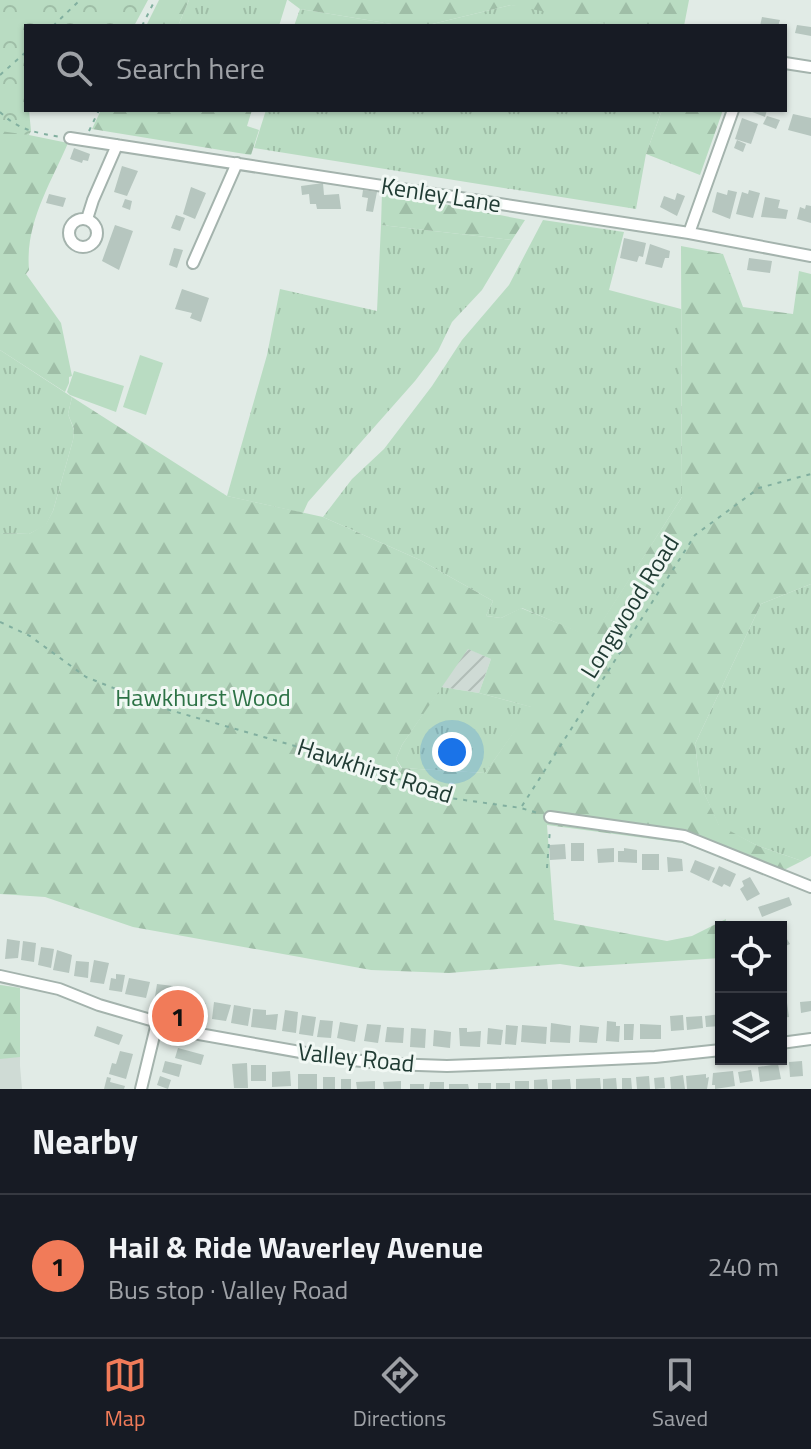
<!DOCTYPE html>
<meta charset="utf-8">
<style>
:root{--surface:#171b24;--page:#20242c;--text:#f1f3f6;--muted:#9ea1a6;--line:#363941;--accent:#f17b59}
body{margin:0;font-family:"Titillium Web",sans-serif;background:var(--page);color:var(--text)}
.controls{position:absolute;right:24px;bottom:24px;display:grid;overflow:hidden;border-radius:0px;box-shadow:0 2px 6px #0004}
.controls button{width:72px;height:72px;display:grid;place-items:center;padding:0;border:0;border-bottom:2px solid var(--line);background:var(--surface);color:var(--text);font:40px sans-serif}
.you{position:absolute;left:452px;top:752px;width:28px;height:28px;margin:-20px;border:6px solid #fff;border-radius:50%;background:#1a73e8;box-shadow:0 0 0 12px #1a73e833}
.badge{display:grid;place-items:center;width:52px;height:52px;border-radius:50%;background:var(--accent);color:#111;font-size:26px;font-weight:700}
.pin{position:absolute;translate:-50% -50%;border:4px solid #fff;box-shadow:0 2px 8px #0006}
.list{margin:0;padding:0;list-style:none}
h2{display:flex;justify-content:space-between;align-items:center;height:104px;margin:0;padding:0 32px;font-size:34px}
h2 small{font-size:26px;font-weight:400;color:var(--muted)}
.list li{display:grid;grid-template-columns:52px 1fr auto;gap:24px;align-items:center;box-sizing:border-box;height:144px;padding:0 32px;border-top:2px solid var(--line)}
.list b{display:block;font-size:30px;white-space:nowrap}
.list p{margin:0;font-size:26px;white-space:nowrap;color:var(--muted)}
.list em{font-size:26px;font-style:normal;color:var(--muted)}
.icon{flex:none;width:44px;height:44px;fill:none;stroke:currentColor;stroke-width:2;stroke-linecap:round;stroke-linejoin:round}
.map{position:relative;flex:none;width:811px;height:1089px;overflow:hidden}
.search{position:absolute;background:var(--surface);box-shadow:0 2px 6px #0004;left:24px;right:24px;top:24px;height:88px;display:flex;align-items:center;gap:20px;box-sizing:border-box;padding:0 28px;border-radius:0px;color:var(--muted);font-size:30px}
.sheet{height:248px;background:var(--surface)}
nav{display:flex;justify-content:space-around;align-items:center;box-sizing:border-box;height:112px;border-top:2px solid var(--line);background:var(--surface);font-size:22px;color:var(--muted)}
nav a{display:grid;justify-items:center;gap:4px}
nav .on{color:var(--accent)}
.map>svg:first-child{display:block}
.built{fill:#cfdbd5}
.industrial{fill:url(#industrial-furrows)}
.grass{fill:url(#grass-tufts)}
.forest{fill:url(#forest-firs);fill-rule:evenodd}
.park{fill:url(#park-crowns)}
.garden{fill:#b9dcc2}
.building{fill:#b6c6bf}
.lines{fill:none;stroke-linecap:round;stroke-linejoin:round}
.minor-casing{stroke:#a4b3ad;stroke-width:14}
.path{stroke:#81af9f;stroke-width:2;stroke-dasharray:4 6;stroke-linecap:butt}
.minor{stroke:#fff;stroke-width:10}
.labels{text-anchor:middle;stroke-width:6;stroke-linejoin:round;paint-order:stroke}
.street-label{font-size:24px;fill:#213c34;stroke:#f1f8f4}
.park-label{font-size:24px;fill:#2c7245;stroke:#f1f8f4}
</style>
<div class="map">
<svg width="811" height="1089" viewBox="0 0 811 1089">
<defs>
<pattern id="industrial-furrows" width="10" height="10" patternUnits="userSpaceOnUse" patternTransform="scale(2)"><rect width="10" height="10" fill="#cfdbd5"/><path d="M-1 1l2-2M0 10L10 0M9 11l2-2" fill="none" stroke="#b1bdb7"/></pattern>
<pattern id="grass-tufts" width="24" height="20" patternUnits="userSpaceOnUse" patternTransform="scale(2)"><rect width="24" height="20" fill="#b9dcc2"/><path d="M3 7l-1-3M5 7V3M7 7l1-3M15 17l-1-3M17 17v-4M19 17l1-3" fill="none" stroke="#9fbea7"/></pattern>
<pattern id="forest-firs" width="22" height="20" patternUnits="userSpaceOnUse" patternTransform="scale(2)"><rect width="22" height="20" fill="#b9dcc2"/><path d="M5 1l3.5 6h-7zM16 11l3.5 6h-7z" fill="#9fbea7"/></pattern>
<pattern id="park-crowns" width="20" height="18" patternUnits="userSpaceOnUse" patternTransform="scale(2)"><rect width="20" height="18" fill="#b9dcc2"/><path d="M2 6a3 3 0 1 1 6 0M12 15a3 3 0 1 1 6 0" fill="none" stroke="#9fbea7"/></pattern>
</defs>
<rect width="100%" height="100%" fill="#e1ebe6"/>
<path class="built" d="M 0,985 L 20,988 L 20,1066 L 22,1089 L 0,1089 Z"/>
<path class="industrial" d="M 467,648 L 491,659 L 479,693 L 441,687 Z"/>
<path class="grass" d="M 189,0 L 287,0 L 279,26 L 178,26 Z
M 511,5 L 524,6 L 616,26 L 424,26 Z
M 300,9 L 404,26 L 294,26 Z
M 266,110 L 662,110 L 646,154 L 636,209 L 254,148 Z
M 543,220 L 624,232 L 609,290 L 681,309 L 682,497 L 592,638 L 522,608 L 501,618 L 486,616 L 493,601 L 420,560 L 323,517 L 352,479 L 384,449 L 432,386 L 462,340 L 509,285 Z
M 381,225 L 512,240 L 482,290 L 452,322 L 438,351 L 415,381 L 308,502 L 303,513 L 227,496 L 267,355 L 280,289 L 377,311 Z
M 0,350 L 72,397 L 68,414 L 74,430 L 73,440 L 53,511 L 46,525 L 29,534 L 0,533 Z
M 811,584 L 811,856 L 802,861 L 758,846 L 719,826 L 700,784 L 695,744 L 761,604 Z
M 441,687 L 479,693 L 532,707 L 485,773 L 402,768 L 396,759 L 402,745 Z"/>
<path class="forest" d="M 159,0 L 189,0 L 178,26 L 146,26 Z
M 288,0 L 689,0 L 684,26 L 616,26 L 511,5 L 424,26 L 404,26 L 300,9 Z
M 101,110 L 252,110 L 247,126 L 259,130 L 251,155 L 92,129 Z
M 662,110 L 723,110 L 700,175 L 646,154 Z
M 0,116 L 29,135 L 68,143 C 50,185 25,223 29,270 L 26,274 L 61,323 L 72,376 L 69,377 L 69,383 L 65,392 L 0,350 Z
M 382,192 L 525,220 L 512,240 L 381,225 Z
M 681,246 L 723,254 L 743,307 L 793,314 L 799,271 L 811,274 L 811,584 L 761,604 L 695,744 L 700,784 L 719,825 L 758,846 L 802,861 L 772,876 L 682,843 L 547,825 L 554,920 L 667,941 L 692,936 L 726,919 L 725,927 L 721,927 L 721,958 L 579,967 L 560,964 L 449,973 L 371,970 L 133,927 L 45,897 L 0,894 L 0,533 L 29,534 L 46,524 L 53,511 L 73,440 L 74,429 L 68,414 L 72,397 L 227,496 L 323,517 L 420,560 L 493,601 L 486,616 L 501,618 L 521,608 L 592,637 L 682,497 ZM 468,649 L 491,659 L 479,693 L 531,707 L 485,773 L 401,768 L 396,759 L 402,745 Z
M 0,985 L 20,988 L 20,1057 L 0,1059 Z"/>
<path class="park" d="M 0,0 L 148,0 L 134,26 L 26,26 L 26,110 L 29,110 L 31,131 L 29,135 L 0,131 Z"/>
<path class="garden" d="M 140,355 L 163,363 L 146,415 L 123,407 Z
M 74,371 L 124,386 L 116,412 L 70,395 L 67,392 Z"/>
<path class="building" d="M 762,17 L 780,20 L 778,26 L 760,26 Z
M 797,25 L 811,27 L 811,36 L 795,33 Z
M 747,110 L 767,110 L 765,117 Z
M 793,114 L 811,118 L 811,136 L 788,130 Z
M 767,116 L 780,120 L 776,129 L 763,124 Z
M 742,118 L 758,124 L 751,144 L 735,139 Z
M 737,140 L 746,144 L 743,152 L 734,148 Z
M 74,148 L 90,154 L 88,161 L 83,160 L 82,163 L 70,159 Z
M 122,166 L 138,171 L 127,196 L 114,192 Z
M 323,183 L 324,195 L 339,194 L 341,209 L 317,209 L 316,204 L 310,204 L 309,194 L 302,195 L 301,186 Z
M 191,187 L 206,193 L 195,219 L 183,214 Z
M 363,190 L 377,192 L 373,212 L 366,211 L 368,198 L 362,197 Z
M 728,190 L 737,192 L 730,219 L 712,212 L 717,192 L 727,195 Z
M 749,190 L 760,193 L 753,218 L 736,214 L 742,192 L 748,194 Z
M 677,193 L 685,196 L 677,216 L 660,207 L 664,196 L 675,200 Z
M 49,194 L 66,198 L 63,207 L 46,203 Z
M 765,197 L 780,200 L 778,208 L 788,210 L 786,219 L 761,217 Z
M 125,199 L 132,201 L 130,210 L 122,207 Z
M 806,205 L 811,206 L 811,223 L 797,219 L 800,207 L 805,209 Z
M 176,215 L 185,218 L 180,231 L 171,228 Z
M 115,225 L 133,231 L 119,270 L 102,261 Z
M 624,238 L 646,243 L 643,257 L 639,256 L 637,262 L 620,258 Z
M 650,244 L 670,251 L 669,258 L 665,258 L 662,268 L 645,264 Z
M 174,248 L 183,250 L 177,268 L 169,265 Z
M 749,258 L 772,261 L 770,273 L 747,270 Z
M 182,289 L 209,298 L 201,322 L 190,318 L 192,313 L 175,309 Z
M 571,843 L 584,843 L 584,861 L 571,861 Z
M 565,844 L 566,859 L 550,860 L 549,845 Z
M 614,848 L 614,862 L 598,863 L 597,849 Z
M 624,848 L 637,850 L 637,863 L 618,862 L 618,851 L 624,851 Z
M 642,854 L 659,854 L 659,870 L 642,870 Z
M 667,857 L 682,859 L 683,871 L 668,872 Z
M 695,860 L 715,868 L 709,881 L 690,872 Z
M 719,866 L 736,874 L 730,887 L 724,884 L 722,887 L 712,882 Z
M 750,877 L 760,894 L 747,901 L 740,889 L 744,886 L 742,881 Z
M 789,897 L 792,905 L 762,917 L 758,907 Z
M 785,936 L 790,944 L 781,948 L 781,938 Z
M 7,939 L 20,941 L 18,958 L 5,959 Z
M 23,941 L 36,943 L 34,962 L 21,960 Z
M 41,947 L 54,949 L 51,968 L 38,965 Z
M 57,950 L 72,955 L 69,973 L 53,970 Z
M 94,960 L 109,963 L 104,984 L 90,982 Z
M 76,961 L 89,962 L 88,978 L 74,976 Z
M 116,974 L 125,975 L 122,992 L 109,990 L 111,978 L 116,979 Z
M 129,978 L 150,982 L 146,998 L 125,994 Z
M 157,984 L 173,986 L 170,1005 L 154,1003 Z
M 177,989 L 191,992 L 187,1010 L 174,1008 Z
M 196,1000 L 206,1003 L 203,1016 L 192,1013 Z
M 811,1001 L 811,1011 L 801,1013 L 800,1002 Z
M 214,1002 L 231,1005 L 226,1021 L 212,1019 Z
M 787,1003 L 789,1017 L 781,1018 L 781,1004 Z
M 234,1005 L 251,1008 L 248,1026 L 231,1023 Z
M 253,1009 L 266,1010 L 266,1015 L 278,1014 L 276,1030 L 251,1027 Z
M 285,1010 L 298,1012 L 296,1033 L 282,1031 Z
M 721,1014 L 721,1026 L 706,1027 L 705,1016 Z
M 302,1015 L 316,1017 L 313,1036 L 299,1034 Z
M 683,1015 L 684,1030 L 671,1031 L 670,1016 Z
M 702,1016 L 703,1028 L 687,1030 L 686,1017 Z
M 320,1020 L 333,1021 L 331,1038 L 317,1037 Z
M 607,1021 L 616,1022 L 616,1026 L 620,1026 L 619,1042 L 606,1041 Z
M 340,1022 L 358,1025 L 355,1042 L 337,1038 Z
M 551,1023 L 571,1026 L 570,1043 L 550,1042 Z
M 367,1024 L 381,1025 L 378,1043 L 364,1041 Z
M 624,1024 L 634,1024 L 633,1040 L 624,1040 Z
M 640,1024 L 661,1025 L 661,1039 L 640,1039 Z
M 506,1025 L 518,1026 L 516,1045 L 505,1044 Z
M 522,1025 L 547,1027 L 546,1044 L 521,1042 Z
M 580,1025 L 599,1027 L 597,1043 L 579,1042 Z
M 97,1026 L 123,1035 L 119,1045 L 94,1036 Z
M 387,1027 L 404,1028 L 403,1043 L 385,1042 Z
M 411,1028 L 426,1029 L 425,1048 L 410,1047 Z
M 459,1028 L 467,1028 L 467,1032 L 481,1031 L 480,1047 L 460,1046 Z
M 488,1028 L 503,1030 L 501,1045 L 487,1044 Z
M 434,1030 L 451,1032 L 450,1048 L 433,1046 Z
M 178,1048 L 204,1055 L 201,1065 L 175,1058 Z
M 120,1051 L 133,1054 L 126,1079 L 109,1074 L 112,1063 L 116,1064 Z
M 165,1061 L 182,1065 L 179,1077 L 162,1072 Z
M 802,1061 L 803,1076 L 790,1077 L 789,1062 Z
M 247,1063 L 248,1088 L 234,1088 L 232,1064 Z
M 778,1064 L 781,1079 L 760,1082 L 758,1067 Z
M 251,1065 L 266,1065 L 266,1081 L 251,1081 Z
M 751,1070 L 753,1081 L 740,1083 L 738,1072 Z
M 290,1071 L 291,1086 L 272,1087 L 272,1072 Z
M 733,1071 L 735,1086 L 715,1089 L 715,1085 L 712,1085 L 713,1073 Z
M 298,1074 L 317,1074 L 317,1089 L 298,1089 Z
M 706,1074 L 706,1078 L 709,1077 L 707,1089 L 687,1089 L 686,1076 Z
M 683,1075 L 685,1089 L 671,1089 L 670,1077 Z
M 160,1076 L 171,1080 L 168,1089 L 157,1085 Z
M 649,1076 L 650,1089 L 637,1089 L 636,1077 Z
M 107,1077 L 111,1078 L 110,1082 L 125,1086 L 124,1089 L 104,1089 Z
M 323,1077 L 335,1077 L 335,1089 L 323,1089 Z
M 664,1077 L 665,1088 L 655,1089 L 654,1078 Z
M 600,1078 L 601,1089 L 576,1089 L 576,1079 Z
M 616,1078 L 617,1089 L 603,1089 L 603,1079 Z
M 622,1078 L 631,1078 L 632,1089 L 622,1089 Z
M 341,1079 L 351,1079 L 351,1089 L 341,1089 Z
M 547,1079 L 548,1089 L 534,1089 L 534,1080 Z
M 570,1079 L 571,1089 L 552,1089 L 552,1080 Z
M 375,1081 L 375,1089 L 357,1089 L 356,1082 Z
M 401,1081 L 401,1089 L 384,1089 L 383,1082 Z
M 515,1081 L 529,1081 L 529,1089 L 515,1089 Z
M 430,1082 L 444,1082 L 444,1089 L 429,1089 Z
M 478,1083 L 491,1083 L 491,1089 L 478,1089 Z
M 496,1083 L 510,1083 L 510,1089 L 496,1089 Z
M 410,1084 L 424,1084 L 424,1089 L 410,1089 Z
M 449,1084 L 468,1084 L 469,1089 L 449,1089 Z"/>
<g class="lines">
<defs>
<path id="minor" d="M 785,63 L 811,67
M 70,138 L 689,233 L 811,256
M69 233a14 14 0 1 1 28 0a14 14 0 1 1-28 0Z
M 87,219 L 93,200 L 117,145
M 689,233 L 733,110
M 193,263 L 237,163
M 550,817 L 684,836 L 811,887
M 0,976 L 59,989 L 99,1005 L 199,1034 L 334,1058 L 390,1064 L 447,1066 L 501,1064 L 655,1057 L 721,1050
M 781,1043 L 811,1039
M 141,1089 L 157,1023"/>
</defs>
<use href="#minor" class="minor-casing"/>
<path class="path" d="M 53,26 L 80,0
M 142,26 L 155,0
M 0,75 L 26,52
M 0,112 C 18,130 37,133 61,137
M 89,131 L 99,110
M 0,622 L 30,636 L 86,677 L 166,709 L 375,769 L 443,797 L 521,808 L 541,814
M 522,806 L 695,535 L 759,488 L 811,474
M 547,868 L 550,829"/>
<use href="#minor" class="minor"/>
</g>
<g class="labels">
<g class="street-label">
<text transform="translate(441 195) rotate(9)" y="8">Kenley Lane</text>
<text transform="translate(630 607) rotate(-58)" y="8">Longwood Road</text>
<text transform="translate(375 771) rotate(18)" y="8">Hawkhirst Road</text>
<text transform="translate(356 1058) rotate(6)" y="8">Valley Road</text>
</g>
<g class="park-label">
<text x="203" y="706">Hawkhurst Wood</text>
</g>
</g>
</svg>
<div class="controls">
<button><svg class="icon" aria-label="locate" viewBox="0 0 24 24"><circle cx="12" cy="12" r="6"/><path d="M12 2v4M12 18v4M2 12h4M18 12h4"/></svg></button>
<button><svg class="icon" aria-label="layers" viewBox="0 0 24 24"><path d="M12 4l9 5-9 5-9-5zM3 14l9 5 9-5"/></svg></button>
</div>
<div class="you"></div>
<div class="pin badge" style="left:178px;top:1016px">1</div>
<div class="search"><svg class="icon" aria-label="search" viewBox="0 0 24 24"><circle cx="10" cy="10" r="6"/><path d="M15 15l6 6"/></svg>Search here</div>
</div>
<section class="sheet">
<h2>Nearby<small></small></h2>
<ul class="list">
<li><span class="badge">1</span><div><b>Hail &amp; Ride Waverley Avenue</b><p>Bus stop · Valley Road</p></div><em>240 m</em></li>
</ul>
</section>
<nav>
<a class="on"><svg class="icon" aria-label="map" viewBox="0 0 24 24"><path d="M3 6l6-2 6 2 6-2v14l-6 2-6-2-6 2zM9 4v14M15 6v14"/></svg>Map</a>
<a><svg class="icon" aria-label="directions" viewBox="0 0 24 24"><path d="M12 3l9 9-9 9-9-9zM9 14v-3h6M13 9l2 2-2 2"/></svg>Directions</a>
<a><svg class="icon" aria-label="saved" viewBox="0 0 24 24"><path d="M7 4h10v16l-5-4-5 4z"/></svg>Saved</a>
</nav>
